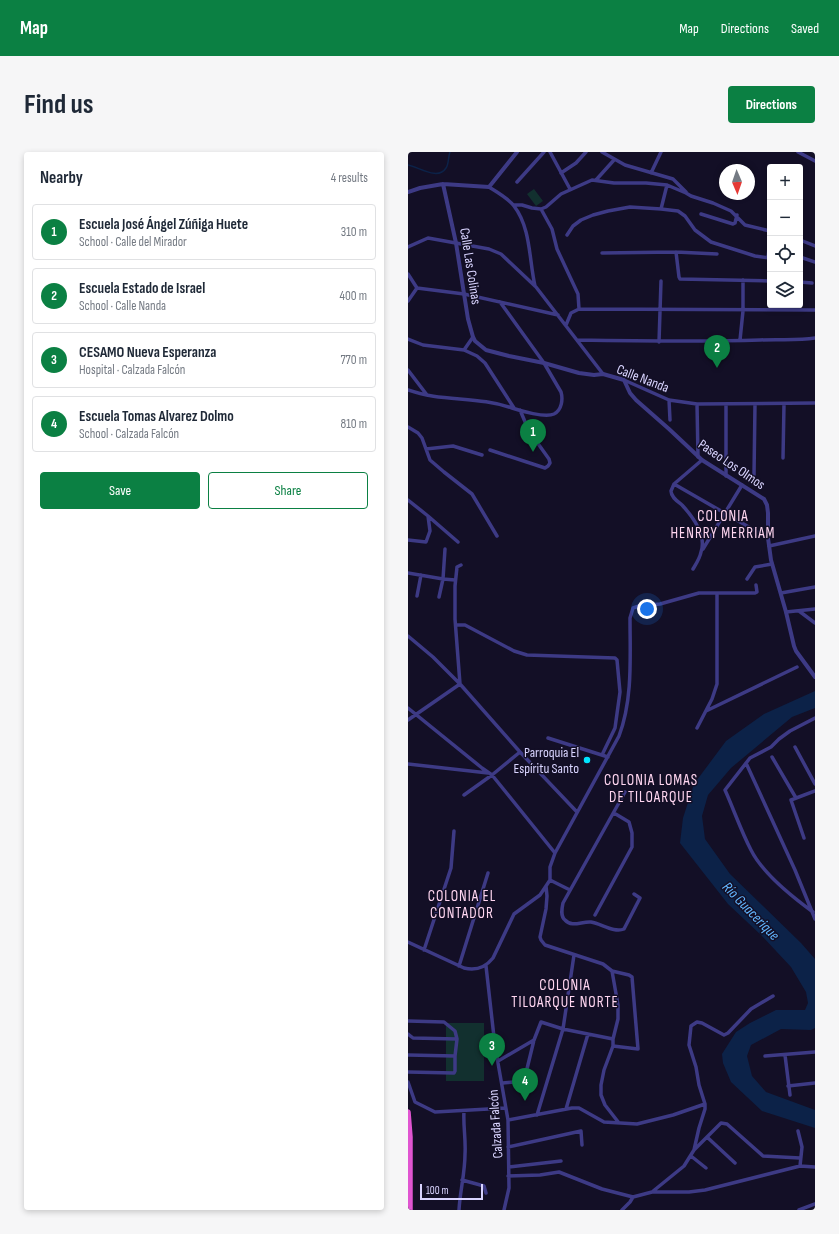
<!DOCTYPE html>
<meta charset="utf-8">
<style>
:root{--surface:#fff;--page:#f6f6f7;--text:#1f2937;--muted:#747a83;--line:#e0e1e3;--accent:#0b8043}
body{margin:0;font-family:"Sofia Sans Condensed",sans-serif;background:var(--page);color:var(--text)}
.controls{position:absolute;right:12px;top:12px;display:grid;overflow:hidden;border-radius:4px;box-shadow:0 2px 6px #0003}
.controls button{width:36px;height:36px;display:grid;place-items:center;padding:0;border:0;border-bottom:1px solid var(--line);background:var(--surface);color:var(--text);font:20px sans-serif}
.compass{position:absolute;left:311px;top:12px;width:36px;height:36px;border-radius:50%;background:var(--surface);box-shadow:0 2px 6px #0003;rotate:178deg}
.scale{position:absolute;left:12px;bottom:10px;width:63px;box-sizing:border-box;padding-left:4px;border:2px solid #d9d4ff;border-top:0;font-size:11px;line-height:14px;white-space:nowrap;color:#d9d4ff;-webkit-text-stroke:3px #130f26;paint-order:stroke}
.you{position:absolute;left:239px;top:457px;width:14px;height:14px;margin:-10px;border:3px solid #fff;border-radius:50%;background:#1a73e8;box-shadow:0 0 0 6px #1a73e833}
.badge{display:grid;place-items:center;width:26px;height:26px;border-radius:50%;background:var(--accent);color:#fff;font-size:13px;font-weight:700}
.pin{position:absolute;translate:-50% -33px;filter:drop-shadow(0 1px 2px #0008)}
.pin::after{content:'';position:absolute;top:21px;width:14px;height:12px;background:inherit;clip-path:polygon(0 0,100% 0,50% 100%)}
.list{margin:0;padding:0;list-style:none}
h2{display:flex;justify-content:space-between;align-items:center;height:52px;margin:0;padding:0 16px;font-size:17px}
h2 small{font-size:13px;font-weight:400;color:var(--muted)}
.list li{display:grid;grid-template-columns:26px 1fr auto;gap:12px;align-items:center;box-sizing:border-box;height:56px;margin:0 8px 8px;padding:0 8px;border:1px solid var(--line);border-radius:4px}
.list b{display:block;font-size:15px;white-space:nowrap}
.list p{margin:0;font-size:13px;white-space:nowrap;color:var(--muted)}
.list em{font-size:13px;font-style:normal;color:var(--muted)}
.actions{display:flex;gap:8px;padding:12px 16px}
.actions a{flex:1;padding:9px 0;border:1px solid var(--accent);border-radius:4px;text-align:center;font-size:14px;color:var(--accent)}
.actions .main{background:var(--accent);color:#fff}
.icon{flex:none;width:22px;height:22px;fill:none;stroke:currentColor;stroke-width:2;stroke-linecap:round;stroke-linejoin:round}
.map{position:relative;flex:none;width:407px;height:1058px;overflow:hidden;border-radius:4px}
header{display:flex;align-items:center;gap:24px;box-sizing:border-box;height:56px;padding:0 20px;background:var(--accent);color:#fff}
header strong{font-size:19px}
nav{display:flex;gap:22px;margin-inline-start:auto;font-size:14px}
.intro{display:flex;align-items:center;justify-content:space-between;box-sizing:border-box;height:96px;padding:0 24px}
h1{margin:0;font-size:28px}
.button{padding:10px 18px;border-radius:4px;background:var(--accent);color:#fff;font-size:14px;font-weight:700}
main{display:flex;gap:24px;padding:0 24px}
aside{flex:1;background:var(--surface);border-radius:4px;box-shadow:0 2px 6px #0003}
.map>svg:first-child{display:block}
.green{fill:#12302f}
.water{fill:#0c2248}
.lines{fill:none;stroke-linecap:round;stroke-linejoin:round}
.stream{stroke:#0c2248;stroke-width:1.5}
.minor{stroke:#3d3a85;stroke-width:3.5}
.tertiary{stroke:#3d3a85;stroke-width:4}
.trunk{stroke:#e055d1;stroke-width:5.5}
.poi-dot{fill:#00e5ff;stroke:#130f26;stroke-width:1.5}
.labels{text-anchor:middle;stroke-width:3;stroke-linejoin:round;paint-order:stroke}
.street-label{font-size:14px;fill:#d9d4ff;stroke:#130f26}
.poi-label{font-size:14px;fill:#d9d4ff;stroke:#130f26;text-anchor:end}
.neighbourhood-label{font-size:15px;letter-spacing:1px;fill:#ffd6f0;stroke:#130f26}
.water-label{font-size:15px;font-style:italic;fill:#62b6ff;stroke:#130f26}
</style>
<header>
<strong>Map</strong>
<nav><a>Map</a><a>Directions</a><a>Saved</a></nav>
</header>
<div class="intro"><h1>Find us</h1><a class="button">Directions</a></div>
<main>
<aside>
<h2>Nearby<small>4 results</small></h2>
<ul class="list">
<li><span class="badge">1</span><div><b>Escuela José Ángel Zúñiga Huete</b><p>School · Calle del Mirador</p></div><em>310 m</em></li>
<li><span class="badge">2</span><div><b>Escuela Estado de Israel</b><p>School · Calle Nanda</p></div><em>400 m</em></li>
<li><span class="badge">3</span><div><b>CESAMO Nueva Esperanza</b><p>Hospital · Calzada Falcón</p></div><em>770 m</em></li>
<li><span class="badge">4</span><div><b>Escuela Tomas Alvarez Dolmo</b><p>School · Calzada Falcón</p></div><em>810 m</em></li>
</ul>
<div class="actions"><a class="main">Save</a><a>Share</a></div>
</aside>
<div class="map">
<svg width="407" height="1058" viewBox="0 0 407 1058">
<rect width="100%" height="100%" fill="#130f26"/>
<path class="green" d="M 126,37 L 135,49 L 128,54 L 119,42 Z
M 38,871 L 76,871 L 76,929 L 38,929 Z"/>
<path class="water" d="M 407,539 L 407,556 L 384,565 L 323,616 L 300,643 L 294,664 L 297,687 L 322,722 L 393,791 L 407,807 L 407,876 L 403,878 L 373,877 L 343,893 L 339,904 L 344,924 L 358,940 L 407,958 L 407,976 L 354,959 L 323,930 L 315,911 L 314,902 L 328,880 L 342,871 L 368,858 L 397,858 L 400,851 L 398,840 L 383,815 L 353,783 L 320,752 L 272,691 L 275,666 L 286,632 L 318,589 L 356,562 Z"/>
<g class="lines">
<path class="stream" d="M 0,13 C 11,15 30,29 38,16 C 41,12 40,5 42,0"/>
<path class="minor" d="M 142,0 L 162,37
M 194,0 L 217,13 L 265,27 L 278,40
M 390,0 L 407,9
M 153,21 L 168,11 L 178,0
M 243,21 L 253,0
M 188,28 L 206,8
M 109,30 L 136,0
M 81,35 C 89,40 100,46 106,54 C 123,76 121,108 127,134
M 106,53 L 114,53 L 124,56 L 133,57 L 138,55 L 153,42 L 184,28 L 206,31 L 238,31 L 259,33 L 278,41 L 283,44 L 305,51 L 323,59 L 337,73 L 362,79
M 133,57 L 144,77 L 149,97 L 170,142 L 171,157
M 253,57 L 259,33
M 293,62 L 325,72 L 327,71 L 329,63
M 159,83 L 165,74 L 173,68 L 185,63 L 200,59 L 222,55 L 253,57 L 270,59 L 277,64 L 287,78 L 303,90 L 347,104 L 362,106
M 392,88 L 407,94
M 0,95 L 20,86 L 81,97 L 93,102 L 128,135 L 195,222
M 268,100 L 271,125 L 272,127 L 362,129
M 194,101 L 268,100 L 309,102
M 392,105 L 407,110
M 360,106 L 362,85
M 0,122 L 9,136 L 0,149
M 392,130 L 404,131
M 9,136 L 56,142 L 150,163
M 158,173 L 163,161 L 171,157 L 407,158
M 0,187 L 15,193 L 56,198 L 69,204 L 77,211 L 106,256
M 169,188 C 230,189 291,190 352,188 C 371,187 389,189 407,186
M 332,188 L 335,159 L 335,128
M 251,190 L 253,129
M 56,198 L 65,185
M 0,218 L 19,243
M 216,228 L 261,248 L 289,252 L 407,251
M 0,238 C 33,250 70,244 104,256 C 113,259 137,266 146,262 C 154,258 155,247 153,240 L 136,211 L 92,150
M 261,248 L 262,268
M 289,252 L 290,305
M 318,252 L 318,324
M 0,275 L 10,281 L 14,286 L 22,308 L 36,320 L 64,342 L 89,384
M 18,297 L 45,294 L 74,303
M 82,298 L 137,316 L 140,314 L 142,311 L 141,307 L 121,279 L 112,258
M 375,306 L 376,252
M 346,323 L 347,252
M 266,332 L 294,308
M 0,348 L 20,364 L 22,379 L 18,390 L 0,388
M 20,364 L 50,390
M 361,394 L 407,384
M 295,397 L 334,333
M 285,417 C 288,412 292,406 293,400 C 299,383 285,365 274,353 C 269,349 263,345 263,339 L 266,332 L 360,386
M 0,421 L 35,427 L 47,428
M 339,427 L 347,415 L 364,412
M 373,441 L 407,435
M 9,444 L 13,423
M 31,445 L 35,427 L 37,397
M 391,459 L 407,471
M 378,460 L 407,457
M 48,473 L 57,473 L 106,499 L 119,503 L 207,506 L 209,508 L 212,540 L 207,576 L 194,603
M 0,484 L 25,505 L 52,532 L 112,600 L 169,660
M 52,532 L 47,467 L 47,434 L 49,415 L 53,413
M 0,556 L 74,616 L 84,623 L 147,701
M 298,559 L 389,515
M 0,568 L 52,532
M 289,576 L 304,547 L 309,532 L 309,441
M 140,586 L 200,605
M 387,595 L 407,632
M 364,605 L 388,646
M 338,611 L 387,718 L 407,767
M 0,612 L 80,621
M 217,640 L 155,751 C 154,756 152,764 157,768 C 164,776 174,769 183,770 C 194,772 206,781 216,777 L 232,746 L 226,742
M 56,643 L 84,623 L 112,600
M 396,686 L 383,648 L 407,639
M 142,728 L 162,738
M 138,734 L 139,744 L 138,757 L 132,785 L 133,788 L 137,793 L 195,812 L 204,819 L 210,853 L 210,867 L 205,887 L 205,894 L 196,918 L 193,933 L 193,943 L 197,953 L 211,971
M 405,760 C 383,744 355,722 343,698 C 333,679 326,658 317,638 L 342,606 L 363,595 L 371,587 L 382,579 L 407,566
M 187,763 L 224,695 L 224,681 L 221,670 L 206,661
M 0,790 L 56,816 C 68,819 77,816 85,806 L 106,762 L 132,743 L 142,728 L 142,715 L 147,701 L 211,584 C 225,547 222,505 222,466 L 225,456 L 231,454 L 252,452 L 291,441 L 347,441 L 349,440 L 348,433
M 16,798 L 43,716 L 46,679
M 51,814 L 80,721
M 78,814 L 87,894 L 100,968 L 101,1036 L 96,1058
M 204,819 L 221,823 L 224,825 L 230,897 L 205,894
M 0,869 L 36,870 L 47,879 L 49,887 L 47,904 L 0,903
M 0,882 L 5,886 L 49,887
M 377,903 L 382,943
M 357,904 L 407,900
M 90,909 L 126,888
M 0,920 L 46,921 L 47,919 L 47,904
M 0,930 L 7,950 L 27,960 L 98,956
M 95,931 C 102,930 112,931 117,925 L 126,888 L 133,870 L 155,877 L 205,887
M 380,934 L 407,931
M 158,957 L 180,882
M 129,963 L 155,877 L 166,803
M 100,968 L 164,956 L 171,956 L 196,970 L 229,972 L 265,963 L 297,952
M 390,979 L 394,995 L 392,1014
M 299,985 L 327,1011
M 100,995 L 173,979 L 174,993
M 286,998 L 291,976 L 297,957 L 297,952 L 291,933 L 288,915 L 281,893 L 283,874 L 289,870 L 294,871 L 316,883 L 320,881 L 343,857 L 365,844
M 283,1004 L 298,1016
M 101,1015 L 153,1009
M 100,1024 L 132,1023 L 151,1020 L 194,1037 L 225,1045 L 244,1040 L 281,1040 L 297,1038 L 392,1014 L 407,1015
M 54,1028 L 76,1034 L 78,1041
M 244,1040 L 276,1014 L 286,998 L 313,971 L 319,972 L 355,1004 L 392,1006
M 51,1058 C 52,1039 57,1021 57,1002 C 58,988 55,973 56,959
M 214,1058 L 222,1050 L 225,1045
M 391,1058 L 407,1052"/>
<path class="tertiary" d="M 35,32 L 48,91 L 60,167 L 65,185 L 67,189 L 78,198 L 101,204 L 136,211 L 171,221 L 186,223 L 195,222 L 216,228 L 222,241 L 228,248 L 261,277 L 294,308 L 356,347 L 359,353 L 360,361 L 360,386 L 363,408 L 378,460 L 386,494 L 388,499 L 407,525
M 0,40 L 12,36 L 35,32 L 81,35 L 109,0"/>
<path class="trunk" d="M 0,960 L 2,985 L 2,1058"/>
</g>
<circle class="poi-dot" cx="179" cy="608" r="4"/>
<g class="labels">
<g class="street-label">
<text transform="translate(63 114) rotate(81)" y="5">Calle Las Colinas</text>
<text transform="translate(235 226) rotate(21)" y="5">Calle Nanda</text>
<text transform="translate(324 312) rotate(34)" y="5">Paseo Los Olmos</text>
<text transform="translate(87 972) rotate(-94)" y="5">Calzada Falcón</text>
</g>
<g class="poi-label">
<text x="171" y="605">Parroquia El<tspan x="171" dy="16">Espíritu Santo</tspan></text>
</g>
<g class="neighbourhood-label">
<text x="315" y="369">COLONIA<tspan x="315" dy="17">HENRRY MERRIAM</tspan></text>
<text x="243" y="633">COLONIA LOMAS<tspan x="243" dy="17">DE TILOARQUE</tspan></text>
<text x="54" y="749">COLONIA EL<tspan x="54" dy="17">CONTADOR</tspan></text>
<text x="157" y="838">COLONIA<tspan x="157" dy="17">TILOARQUE NORTE</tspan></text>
</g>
<g class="water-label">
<text transform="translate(343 759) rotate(46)" y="5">Río Guacerique</text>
</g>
</g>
</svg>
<div class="controls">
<button>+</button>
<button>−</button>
<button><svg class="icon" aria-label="locate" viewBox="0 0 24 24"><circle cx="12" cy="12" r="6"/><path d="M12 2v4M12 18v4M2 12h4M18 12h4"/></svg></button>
<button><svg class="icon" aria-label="layers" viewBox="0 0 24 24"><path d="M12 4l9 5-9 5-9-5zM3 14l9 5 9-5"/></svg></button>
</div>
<svg class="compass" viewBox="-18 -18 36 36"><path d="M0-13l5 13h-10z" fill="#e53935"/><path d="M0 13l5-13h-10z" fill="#747a83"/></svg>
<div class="scale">100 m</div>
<div class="you"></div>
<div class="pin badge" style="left:125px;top:300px">1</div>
<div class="pin badge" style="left:309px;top:216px">2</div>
<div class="pin badge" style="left:84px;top:914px">3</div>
<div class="pin badge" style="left:117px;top:949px">4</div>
</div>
</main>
